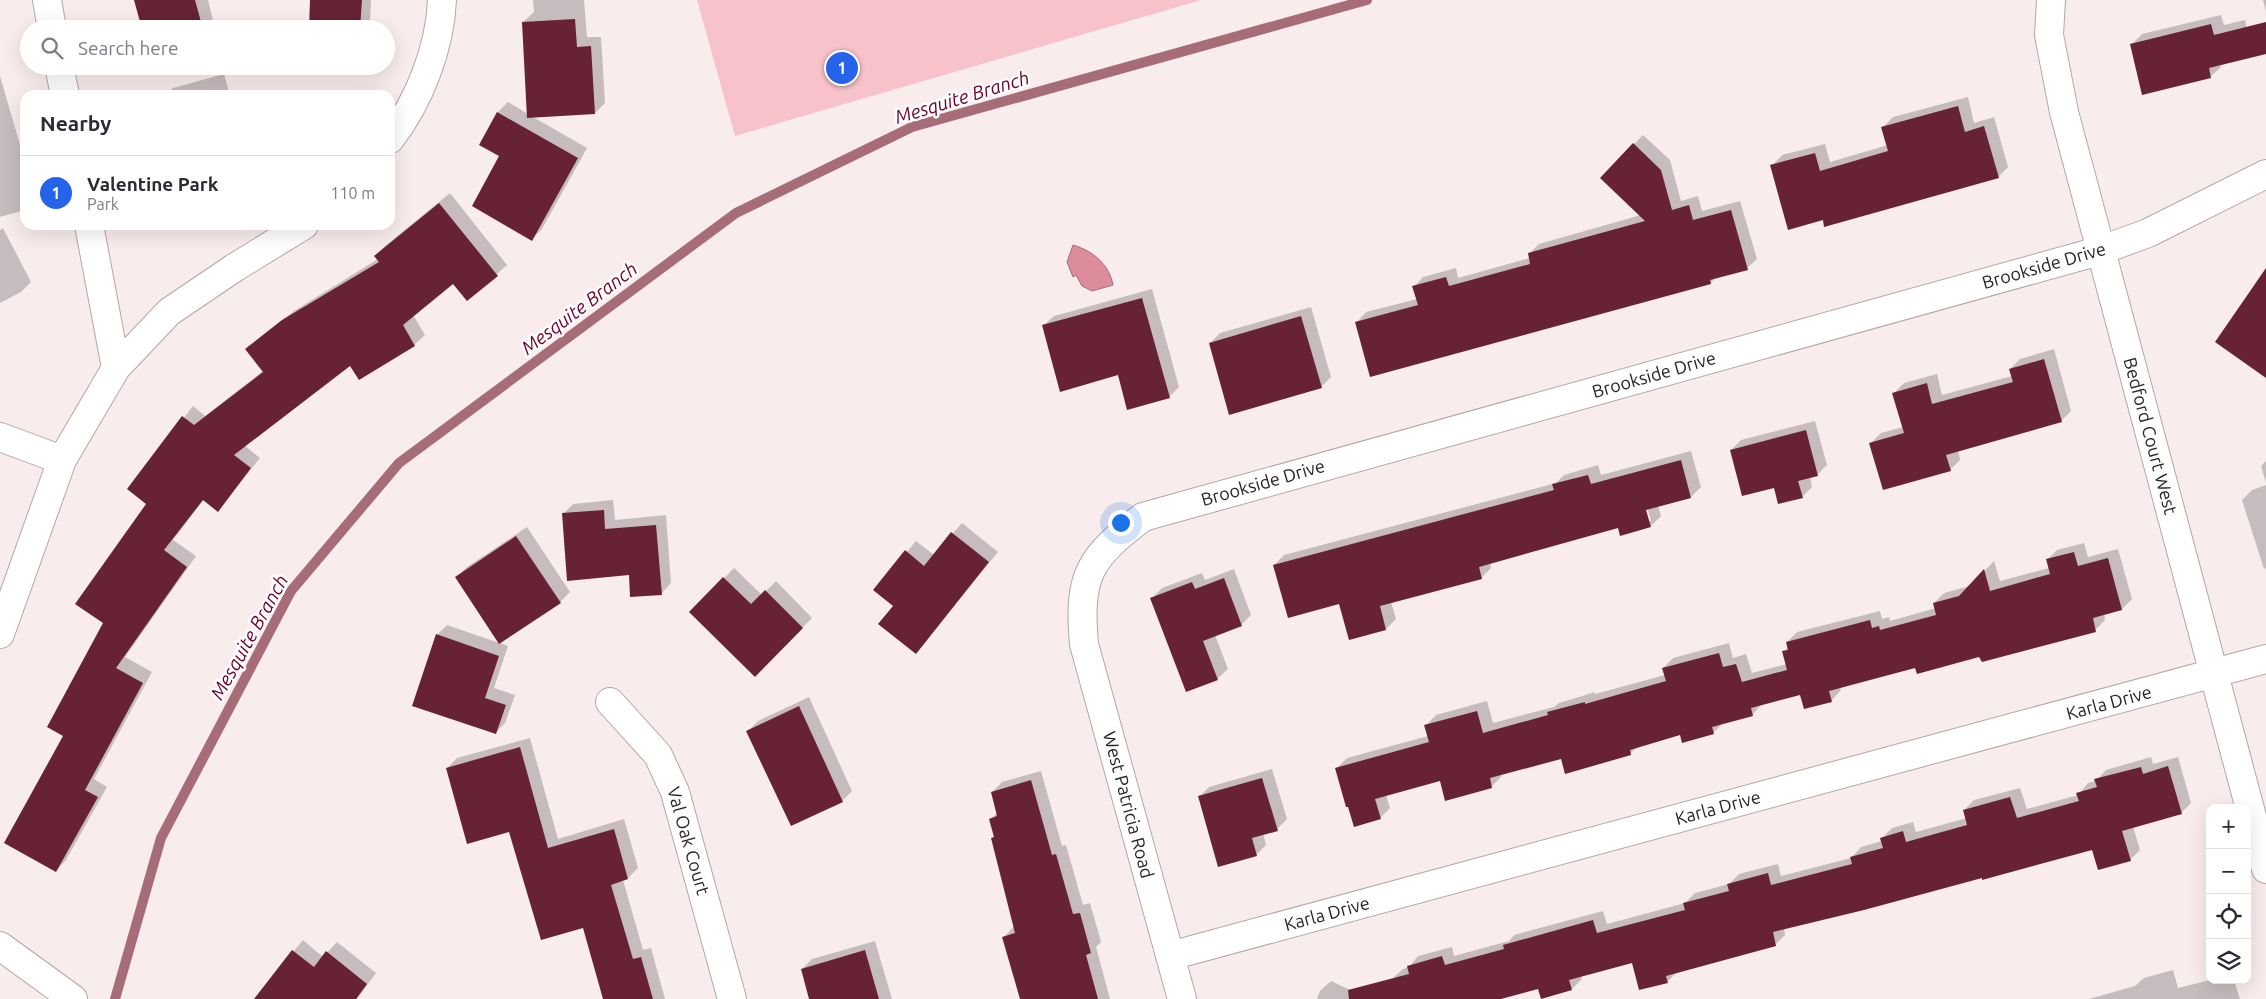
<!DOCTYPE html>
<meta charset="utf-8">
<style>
:root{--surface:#fff;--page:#f7f7f7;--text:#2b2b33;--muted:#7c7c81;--line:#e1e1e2;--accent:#2563eb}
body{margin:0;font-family:Ubuntu,sans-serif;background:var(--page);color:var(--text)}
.controls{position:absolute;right:15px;bottom:15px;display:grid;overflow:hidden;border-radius:10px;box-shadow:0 5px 20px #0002}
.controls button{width:45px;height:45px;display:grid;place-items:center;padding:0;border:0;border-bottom:1px solid var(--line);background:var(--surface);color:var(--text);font:25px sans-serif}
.you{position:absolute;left:1120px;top:522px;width:18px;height:18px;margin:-12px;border:4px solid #fff;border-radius:50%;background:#1a73e8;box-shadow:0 0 0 8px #1a73e833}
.badge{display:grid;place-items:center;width:32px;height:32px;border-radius:50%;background:var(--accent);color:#fff;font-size:16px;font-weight:700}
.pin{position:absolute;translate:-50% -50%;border:2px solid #fff;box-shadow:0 1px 5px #0006}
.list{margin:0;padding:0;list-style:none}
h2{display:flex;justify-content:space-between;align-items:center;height:65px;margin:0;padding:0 20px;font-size:21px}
h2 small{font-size:16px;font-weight:400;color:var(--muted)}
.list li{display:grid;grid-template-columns:32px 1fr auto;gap:15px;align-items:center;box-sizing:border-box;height:75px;padding:0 20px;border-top:1px solid var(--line)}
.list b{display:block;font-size:19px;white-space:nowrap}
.list p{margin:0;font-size:16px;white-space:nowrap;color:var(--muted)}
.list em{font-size:16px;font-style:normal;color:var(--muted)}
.icon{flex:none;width:28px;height:28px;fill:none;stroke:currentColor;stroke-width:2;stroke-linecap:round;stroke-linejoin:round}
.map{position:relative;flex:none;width:2266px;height:999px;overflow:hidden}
.search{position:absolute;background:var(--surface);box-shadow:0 5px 20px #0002;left:20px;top:20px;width:375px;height:55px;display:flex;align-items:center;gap:12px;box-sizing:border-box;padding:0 18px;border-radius:28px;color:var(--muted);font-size:19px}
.panel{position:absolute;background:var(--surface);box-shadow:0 5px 20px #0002;left:20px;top:90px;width:375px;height:140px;border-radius:15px}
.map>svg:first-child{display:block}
.green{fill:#f8c2cb}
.water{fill:#dc8c9b;stroke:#a66d77}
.shadow{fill:#0003;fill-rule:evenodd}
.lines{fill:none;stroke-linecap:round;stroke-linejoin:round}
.stream{stroke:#a66d77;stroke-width:10}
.building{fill:#672235}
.minor-casing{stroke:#b3a7a8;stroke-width:30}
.minor{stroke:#fff;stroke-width:28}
.labels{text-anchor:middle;stroke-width:5;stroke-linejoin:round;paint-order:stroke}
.street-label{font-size:18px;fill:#282424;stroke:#fefcfc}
.water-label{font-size:19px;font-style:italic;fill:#67032a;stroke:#fefcfc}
</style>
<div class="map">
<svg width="2266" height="999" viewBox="0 0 2266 999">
<rect width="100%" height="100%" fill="#f9eced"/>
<path class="green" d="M 697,0 L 1201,0 L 735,136 Z"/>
<path class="water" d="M 1073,245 C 1093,251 1109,264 1113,285 L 1092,291 L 1082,286 L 1076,275 L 1073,277 L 1067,262 Z"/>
<path class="shadow" d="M 135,0 L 208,0 L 214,24 L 209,29 L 143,29 Z
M 312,0 L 371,0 L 370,22 L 363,29 L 310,29 Z
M 533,0 L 584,0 L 587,37 L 601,37 L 605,103 L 595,113 L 533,117 L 587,148 L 542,229 L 532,239 L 501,156 L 480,144 L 498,112 L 508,102 L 528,114 L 523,22 L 534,12 Z
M 2263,0 L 2266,0 L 2266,12 Z
M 2221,15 L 2224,25 L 2245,20 L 2252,48 L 2220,64 L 2221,67 L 2210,77 L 2132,44 L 2142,34 Z
M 224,74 L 230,95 L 166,95 L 173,88 Z
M 0,76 L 25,162 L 25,210 L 0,217 Z
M 1968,97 L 1974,123 L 1994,117 L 2008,167 L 1998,177 L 1823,219 L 1772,166 L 1782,155 L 1825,144 L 1830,162 L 1888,145 L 1883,127 L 1893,117 Z
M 1643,135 L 1670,160 L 1681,201 L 1698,196 L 1702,211 L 1740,201 L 1757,259 L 1747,268 L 1716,277 L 1711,283 L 1357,322 L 1366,312 L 1417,299 L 1414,287 L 1423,277 L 1456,268 L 1458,278 L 1530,258 L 1529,254 L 1539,244 L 1641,215 L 1634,144 Z
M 450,193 L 507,265 L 467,300 L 453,282 L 413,315 L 425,335 L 414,345 L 360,378 L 351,364 L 244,445 L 260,458 L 218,510 L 204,499 L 173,540 L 196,556 L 125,657 L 152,672 L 94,779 L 107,787 L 66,860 L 56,871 L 65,735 L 148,503 L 129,489 L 193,406 L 205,416 L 263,371 L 247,350 L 257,340 L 294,311 L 378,259 L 375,256 L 385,246 Z
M 3,228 L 31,282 L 21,292 L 0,303 L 0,230 Z
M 1152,289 L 1179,387 L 1169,397 L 1119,374 L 1043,326 L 1054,316 Z
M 1311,307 L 1331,377 L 1321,387 L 1210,343 L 1220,333 Z
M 2054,349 L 2071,411 L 2061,421 L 1958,450 L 1960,460 L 1950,470 L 1871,443 L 1881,433 L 1903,427 L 1894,393 L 1904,383 L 1937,374 L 1942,395 L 2012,376 L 2010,369 L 2020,359 Z
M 1815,421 L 1827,465 L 1817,475 L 1810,477 L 1812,487 L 1802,497 L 1775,486 L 1731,450 L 1741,440 Z
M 1691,451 L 1701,487 L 1691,497 L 1658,505 L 1661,516 L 1651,526 L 1621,534 L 1619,527 L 1490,562 L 1491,568 L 1481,578 L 1391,602 L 1396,619 L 1386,629 L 1274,565 L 1284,555 L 1556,483 L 1564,475 L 1598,465 L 1601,475 ZM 1646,503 L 1651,521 L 1648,521 L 1644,504 Z
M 2266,461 L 2266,483 L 2261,466 Z
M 2266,485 L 2266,568 L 2264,569 L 2242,500 L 2252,490 Z
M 613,500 L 615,520 L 666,515 L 671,583 L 661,594 L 630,574 L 563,514 L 573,504 Z
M 962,523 L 998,552 L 916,652 L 894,606 L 875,590 L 916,541 L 934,555 Z
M 527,527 L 570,592 L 560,602 L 457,577 L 467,567 Z
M 2084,543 L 2088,557 L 2118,549 L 2132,599 L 2122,609 L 2104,613 L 2105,620 L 2095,630 L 1980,655 L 1916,666 L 1840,687 L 1841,690 L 1831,701 L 1801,693 L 1762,704 L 1752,715 L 1723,723 L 1713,733 L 1681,734 L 1638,746 L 1630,754 L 1561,757 L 1501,774 L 1501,777 L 1491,787 L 1440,780 L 1386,795 L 1390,808 L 1380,818 L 1337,768 L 1347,758 L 1428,736 L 1426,725 L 1436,715 L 1487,701 L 1493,723 L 1554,707 L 1559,703 L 1595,692 L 1595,694 L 1665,675 L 1663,668 L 1673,658 L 1729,643 L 1733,658 L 1746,654 L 1752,673 L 1787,664 L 1784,652 L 1788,647 L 1787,642 L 1797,632 L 1880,611 L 1882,619 L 1889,617 L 1890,621 L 1936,608 L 1934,603 L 1944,593 L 1970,586 L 1994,561 L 2000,581 L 2049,568 L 2047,560 L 2057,550 Z
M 734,568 L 762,595 L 776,581 L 812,618 L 755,675 L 691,612 Z
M 1234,569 L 1251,615 L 1241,625 L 1215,635 L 1228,669 L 1217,679 L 1152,598 L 1162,588 L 1202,573 L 1205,580 Z
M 447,625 L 508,646 L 494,688 L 515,695 L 505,723 L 495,733 L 437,635 Z
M 809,697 L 852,791 L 842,801 L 748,731 L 758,721 Z
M 530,738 L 558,839 L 624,819 L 638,868 L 628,878 L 623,880 L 643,950 L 651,948 L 665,999 L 604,999 L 584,926 L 510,830 L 447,768 L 457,758 Z
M 2151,757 L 2153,764 L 2178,757 L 2191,803 L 2181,813 L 2133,826 L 2140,850 L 2130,860 L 2093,848 L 1784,928 L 1785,935 L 1775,945 L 1677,972 L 1668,981 L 1640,989 L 1632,961 L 1581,976 L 1582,979 L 1572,989 L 1541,998 L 1538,987 L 1492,999 L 1398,999 L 1392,979 L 1403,969 L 1409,967 L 1418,956 L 1452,947 L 1454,956 L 1509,941 L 1514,935 L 1603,911 L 1607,924 L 1685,903 L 1695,893 L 1729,884 L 1739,874 L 1778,864 L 1781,876 L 1851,858 L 1861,847 L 1882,841 L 1882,838 L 1892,828 L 1913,822 L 1916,832 L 1967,818 L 1964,810 L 1974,800 L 2020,788 L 2027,809 L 2078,795 L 2088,783 L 2096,781 L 2106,770 Z
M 1272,769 L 1287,819 L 1277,829 L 1263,833 L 1266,845 L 1256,855 L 1199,797 L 1209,787 Z
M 1041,771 L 1062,846 L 1066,845 L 1083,905 L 1090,903 L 1101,942 L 1096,947 L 1110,999 L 1021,999 L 1004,937 L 1014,926 L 993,838 L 995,835 L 991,819 L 998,812 L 992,792 L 1002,782 Z
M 303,940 L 323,957 L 337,942 L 376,973 L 357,999 L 255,999 Z
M 875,941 L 892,999 L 811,999 L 802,969 L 812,959 Z
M 2173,970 L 2178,988 L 2210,980 L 2234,980 L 2240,999 L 2089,999 L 2135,986 L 2144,978 Z
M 1331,981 L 1369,999 L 1317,999 L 1320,991 Z"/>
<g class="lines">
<path class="stream" d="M 115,999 L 161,838 L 291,591 L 399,463 L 736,213 L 912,127 L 1367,0"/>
</g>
<path class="building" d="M 134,0 L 195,0 L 203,29 L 142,29 Z
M 310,0 L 362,0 L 360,29 L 309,29 Z
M 575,19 L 577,47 L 591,46 L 595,114 L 527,118 L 522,22 Z
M 2266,22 L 2266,54 L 2209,68 L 2211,78 L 2142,95 L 2130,44 L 2211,24 L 2214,35 Z
M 1958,106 L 1965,132 L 1984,126 L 1999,178 L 1824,227 L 1823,220 L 1788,230 L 1770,165 L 1815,153 L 1820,171 L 1888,151 L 1881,127 Z
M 497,112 L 578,158 L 532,241 L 472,206 L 499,156 L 479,145 Z
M 1633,143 L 1661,170 L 1672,210 L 1689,205 L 1693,220 L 1731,210 L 1748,270 L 1710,280 L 1711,284 L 1370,377 L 1355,322 L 1418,305 L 1412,286 L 1446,277 L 1449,286 L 1530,264 L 1528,253 L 1645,221 L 1600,178 Z
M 439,203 L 498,276 L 467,301 L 453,284 L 403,325 L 415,346 L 359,380 L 350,366 L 234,455 L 251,468 L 218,512 L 203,500 L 164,550 L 187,567 L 116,668 L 143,683 L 85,790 L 98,797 L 56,872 L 4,843 L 63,736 L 47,727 L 103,623 L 75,604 L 146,504 L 127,489 L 182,416 L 194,425 L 263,372 L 245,349 L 282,320 L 379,262 L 374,256 Z
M 2266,268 L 2266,378 L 2215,342 Z
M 1142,298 L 1170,398 L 1127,410 L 1118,375 L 1060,392 L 1042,325 Z
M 1301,316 L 1322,388 L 1229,415 L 1209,343 Z
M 2044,359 L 2062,422 L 1946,455 L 1951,471 L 1883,490 L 1869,443 L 1904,433 L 1892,393 L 1927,383 L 1932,404 L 2013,382 L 2009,369 Z
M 1806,430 L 1818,476 L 1798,481 L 1803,498 L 1778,504 L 1774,488 L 1742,496 L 1730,450 Z
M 1681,460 L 1691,498 L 1646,510 L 1651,527 L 1620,536 L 1618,528 L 1479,567 L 1482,579 L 1380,606 L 1386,630 L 1349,640 L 1339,604 L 1288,618 L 1273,565 L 1554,490 L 1552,484 L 1588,475 L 1591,484 Z
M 604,510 L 605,529 L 656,525 L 662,595 L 630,597 L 629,575 L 567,581 L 562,513 Z
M 951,532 L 989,562 L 916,654 L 878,624 L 893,606 L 873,590 L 905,550 L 924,566 Z
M 516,536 L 561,603 L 499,644 L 455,577 Z
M 2074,552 L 2078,566 L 2108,558 L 2122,610 L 2093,618 L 2096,632 L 1982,662 L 1979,657 L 1917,674 L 1915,668 L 1829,691 L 1832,702 L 1804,709 L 1800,695 L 1751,708 L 1753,716 L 1712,727 L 1714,734 L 1682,743 L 1680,735 L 1630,750 L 1631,755 L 1565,774 L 1561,759 L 1490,778 L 1492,788 L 1445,801 L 1440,781 L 1375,799 L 1381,819 L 1354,827 L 1348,807 L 1346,807 L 1335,768 L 1429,742 L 1424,725 L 1477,711 L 1483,733 L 1548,715 L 1547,712 L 1585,702 L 1585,704 L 1666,681 L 1662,668 L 1719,653 L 1723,667 L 1736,664 L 1742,682 L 1787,670 L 1782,651 L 1788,650 L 1786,642 L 1870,620 L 1872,628 L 1879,626 L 1880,630 L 1936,615 L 1933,603 L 1959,596 L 1984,569 L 1990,591 L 2050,574 L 2046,559 Z
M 723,577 L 751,604 L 765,590 L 803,628 L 755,677 L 689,612 Z
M 1224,578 L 1242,626 L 1203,641 L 1218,680 L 1186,692 L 1150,598 L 1192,582 L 1195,589 Z
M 436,634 L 499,656 L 485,698 L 506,705 L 496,734 L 412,706 Z
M 799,706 L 843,802 L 791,826 L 746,731 Z
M 520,747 L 548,848 L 614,829 L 628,879 L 611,885 L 633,959 L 641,957 L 653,999 L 603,999 L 583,928 L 541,940 L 509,832 L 467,844 L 446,768 Z
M 2168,766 L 2182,814 L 2122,831 L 2131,861 L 2098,870 L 2092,850 L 1982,880 L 1982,878 L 1864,910 L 1773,932 L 1776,946 L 1666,976 L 1668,983 L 1639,990 L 1632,963 L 1569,980 L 1572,990 L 1541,999 L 1538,989 L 1501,999 L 1349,999 L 1348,990 L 1409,974 L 1407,966 L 1442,956 L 1445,965 L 1504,949 L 1503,945 L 1593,920 L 1597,933 L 1685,910 L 1683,903 L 1729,891 L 1727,884 L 1768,873 L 1771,885 L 1852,864 L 1850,857 L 1883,848 L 1880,838 L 1903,831 L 1906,842 L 1967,825 L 1963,810 L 2010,797 L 2017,818 L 2079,801 L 2076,793 L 2097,787 L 2094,779 L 2141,767 L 2143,774 Z
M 1262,778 L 1278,831 L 1252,838 L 1257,856 L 1218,867 L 1198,796 Z
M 1031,780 L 1052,855 L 1056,854 L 1073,914 L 1080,913 L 1091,953 L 1086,955 L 1098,999 L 1020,999 L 1002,937 L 1015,933 L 991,838 L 994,837 L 989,819 L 997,816 L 991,792 Z
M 292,950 L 314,967 L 326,951 L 367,984 L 356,999 L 254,999 Z
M 865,950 L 879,999 L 809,999 L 801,969 Z"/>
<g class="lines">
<defs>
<path id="minor" d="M 47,0 L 52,29
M 2051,0 L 2049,35 L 2064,112 L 2266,869
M 59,66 L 65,95
M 390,139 C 419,102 440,48 442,0
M 89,225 L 116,368
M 0,437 L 62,460
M 0,634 L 62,460 L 116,368 L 169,312 L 234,268 L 304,225
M 610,702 L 658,755 L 675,792 L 732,999
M 0,946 L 73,999
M 1170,956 L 2266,659
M 1182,999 L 1084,644 C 1078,575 1089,558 1143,517 L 2099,251 L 2148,233 L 2266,174"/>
</defs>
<use href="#minor" class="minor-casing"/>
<use href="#minor" class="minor"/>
</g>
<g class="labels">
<g class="street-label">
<text transform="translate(2044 266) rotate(-16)" y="6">Brookside Drive</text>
<text transform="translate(1654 375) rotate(-16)" y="6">Brookside Drive</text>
<text transform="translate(2150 436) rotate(75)" y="6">Bedford Court West</text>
<text transform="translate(1263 483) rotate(-16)" y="6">Brookside Drive</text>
<text transform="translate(2109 703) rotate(-15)" y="6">Karla Drive</text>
<text transform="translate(1128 805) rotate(75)" y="6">West Patricia Road</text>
<text transform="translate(1718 808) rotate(-15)" y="6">Karla Drive</text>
<text transform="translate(688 841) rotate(74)" y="6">Val Oak Court</text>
<text transform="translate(1327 914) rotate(-15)" y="6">Karla Drive</text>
</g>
<g class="water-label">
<text transform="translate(962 97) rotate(-17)" y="7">Mesquite Branch</text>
<text transform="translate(579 308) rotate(-37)" y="7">Mesquite Branch</text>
<text transform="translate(249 637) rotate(-61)" y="7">Mesquite Branch</text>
</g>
</g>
</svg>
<div class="controls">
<button>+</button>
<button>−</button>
<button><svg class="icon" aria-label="locate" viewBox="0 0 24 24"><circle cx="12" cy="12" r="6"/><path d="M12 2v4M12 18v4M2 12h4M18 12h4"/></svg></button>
<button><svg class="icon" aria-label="layers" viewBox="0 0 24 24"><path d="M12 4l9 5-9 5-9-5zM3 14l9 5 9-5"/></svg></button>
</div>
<div class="you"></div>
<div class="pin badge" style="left:842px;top:68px">1</div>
<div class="search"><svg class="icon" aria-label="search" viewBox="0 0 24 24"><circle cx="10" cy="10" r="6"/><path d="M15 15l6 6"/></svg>Search here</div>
<section class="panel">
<h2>Nearby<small></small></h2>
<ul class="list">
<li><span class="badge">1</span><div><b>Valentine Park</b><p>Park</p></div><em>110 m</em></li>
</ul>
</section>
</div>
